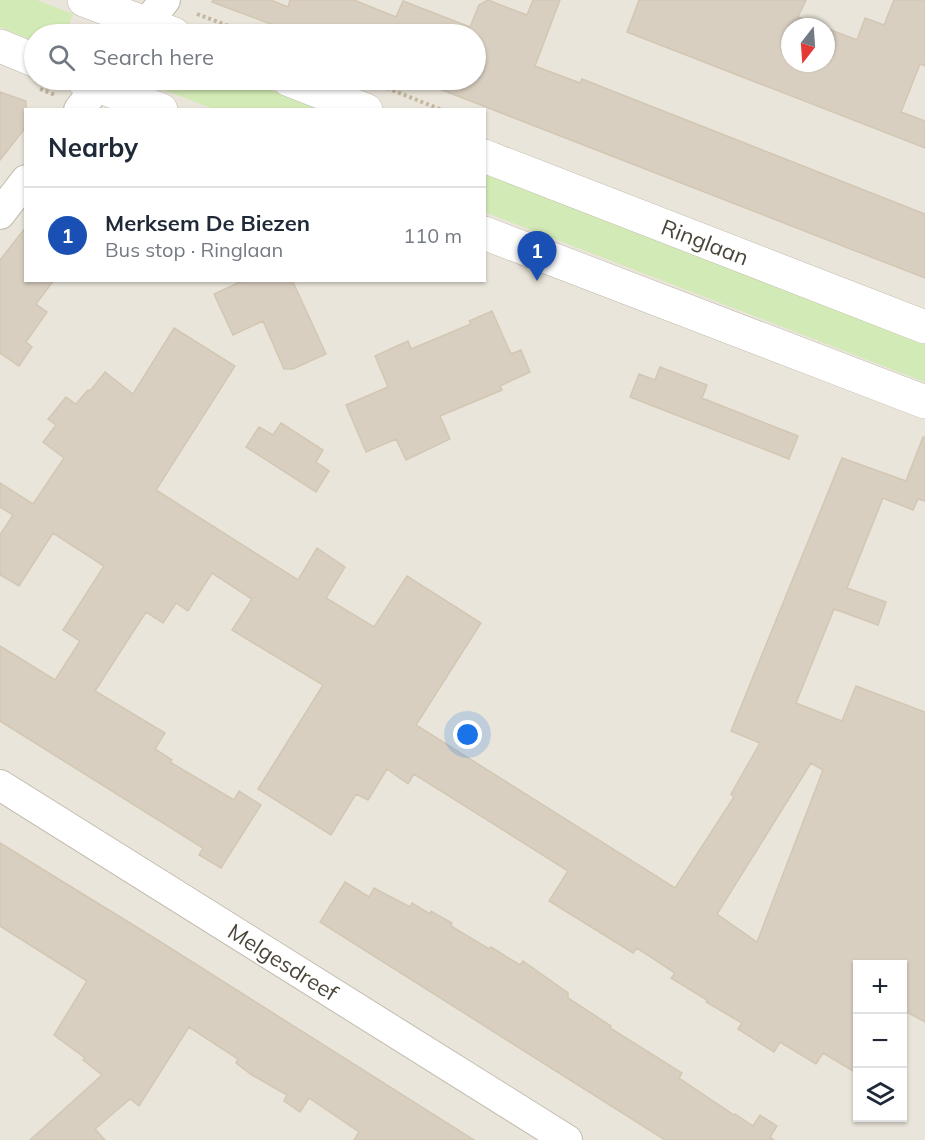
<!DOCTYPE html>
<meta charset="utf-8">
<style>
:root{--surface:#fff;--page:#f6f6f7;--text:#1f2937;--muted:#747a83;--line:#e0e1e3;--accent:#111827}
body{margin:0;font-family:Mulish,sans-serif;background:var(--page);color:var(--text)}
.controls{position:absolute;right:18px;bottom:18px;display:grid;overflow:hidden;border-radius:0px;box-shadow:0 2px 4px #0004}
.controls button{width:54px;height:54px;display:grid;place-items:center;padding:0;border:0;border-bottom:2px solid var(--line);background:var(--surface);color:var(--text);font:30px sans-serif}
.compass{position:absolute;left:781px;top:18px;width:54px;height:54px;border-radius:50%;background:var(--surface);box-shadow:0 2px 4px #0004;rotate:197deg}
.you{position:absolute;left:468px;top:735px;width:21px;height:21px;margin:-15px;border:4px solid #fff;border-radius:50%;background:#1a73e8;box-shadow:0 0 0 9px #1a73e833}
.badge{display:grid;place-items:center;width:39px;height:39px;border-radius:50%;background:var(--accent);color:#fff;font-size:20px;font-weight:700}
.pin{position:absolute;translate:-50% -50px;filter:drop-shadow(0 2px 3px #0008)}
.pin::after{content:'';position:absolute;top:32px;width:21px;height:18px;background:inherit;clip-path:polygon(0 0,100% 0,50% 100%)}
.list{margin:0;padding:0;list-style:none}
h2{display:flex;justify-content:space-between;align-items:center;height:78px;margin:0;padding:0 24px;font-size:26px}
h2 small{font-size:20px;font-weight:400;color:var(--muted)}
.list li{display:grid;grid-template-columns:39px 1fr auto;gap:18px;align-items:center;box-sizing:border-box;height:96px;padding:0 24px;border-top:2px solid var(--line)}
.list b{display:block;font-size:22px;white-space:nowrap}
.list p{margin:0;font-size:20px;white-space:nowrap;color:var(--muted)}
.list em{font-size:20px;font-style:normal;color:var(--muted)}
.icon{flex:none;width:33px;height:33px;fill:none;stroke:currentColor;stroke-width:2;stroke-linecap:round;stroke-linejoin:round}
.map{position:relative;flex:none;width:925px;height:1140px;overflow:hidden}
.search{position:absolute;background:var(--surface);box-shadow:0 2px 4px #0004;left:24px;top:24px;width:462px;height:66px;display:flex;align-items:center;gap:15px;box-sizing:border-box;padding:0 21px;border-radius:33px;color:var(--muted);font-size:22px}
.panel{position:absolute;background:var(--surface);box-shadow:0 2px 4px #0004;left:24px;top:108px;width:462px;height:174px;border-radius:0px}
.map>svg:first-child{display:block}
.residential{fill:#eae5da;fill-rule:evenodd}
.green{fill:#d2eab5}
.building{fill:#d8cfc1;stroke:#d3c7b4;stroke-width:1.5;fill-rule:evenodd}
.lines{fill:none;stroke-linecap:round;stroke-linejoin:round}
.minor-casing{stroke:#c2bbae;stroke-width:32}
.tertiary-casing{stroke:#c2bbae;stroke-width:34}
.path{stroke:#c4b79f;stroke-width:4;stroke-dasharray:3 3;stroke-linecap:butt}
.minor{stroke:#fff;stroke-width:30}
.tertiary{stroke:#fff;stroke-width:33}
.labels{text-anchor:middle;stroke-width:4.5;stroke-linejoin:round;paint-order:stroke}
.street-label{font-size:22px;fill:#4b4439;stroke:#fff}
</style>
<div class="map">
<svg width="925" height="1140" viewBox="0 0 925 1140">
<rect width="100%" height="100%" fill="#f6f3ec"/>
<path class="residential" d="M 0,0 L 925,0 L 925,1140 L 0,1140 ZM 790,27 L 826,27 L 826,63 L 790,63 ZM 34,34 L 476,34 L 476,80 L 34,80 ZM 26,110 L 484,110 L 484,280 L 26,280 ZM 858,964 L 902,964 L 902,1118 L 858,1118 Z"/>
<path class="green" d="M 0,0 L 37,0 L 73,14 L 66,34 L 34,34 L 34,41 L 0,27 Z
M 168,80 L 244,80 L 323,109 L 214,109 L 164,90 Z
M 484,173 L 925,343 L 925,382 L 485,212 Z"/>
<path class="building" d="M 213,0 L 271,0 L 288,7 L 290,0 L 354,0 L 396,17 L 403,1 L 470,27 L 479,5 L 488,0 L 527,15 L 533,0 L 560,0 L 535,66 L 580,83 L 582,79 L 925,214 L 925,278 L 419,81 L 419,80 L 476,80 L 476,34 L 297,34 L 212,2 Z
M 639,0 L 806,0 L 798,17 L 825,27 L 790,27 L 790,63 L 826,63 L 826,28 L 857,40 L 865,18 L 884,25 L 894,0 L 925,0 L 925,66 L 920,64 L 901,112 L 925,121 L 925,148 L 627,32 Z
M 0,92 L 26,101 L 26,127 L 0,160 Z
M 26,227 L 26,280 L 54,280 L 36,304 L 47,312 L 26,342 L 32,347 L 19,366 L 0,353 L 0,260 Z
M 244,280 L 292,280 L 326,354 L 293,369 L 284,369 L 263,321 L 233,335 L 214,294 Z
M 492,311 L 511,354 L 521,350 L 530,372 L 500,386 L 502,390 L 440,416 L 450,439 L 406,460 L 396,439 L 366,452 L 346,405 L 388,387 L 375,356 L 408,341 L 411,349 L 471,324 L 469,321 Z
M 174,328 L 235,366 L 156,490 L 298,580 L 317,548 L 345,567 L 326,598 L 374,627 L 407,576 L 481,623 L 416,725 L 675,888 L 734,797 L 731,794 L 760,743 L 731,731 L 842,458 L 906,481 L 923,437 L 925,437 L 925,501 L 918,499 L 913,510 L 883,498 L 847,588 L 886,602 L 878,625 L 834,609 L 796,703 L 842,721 L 856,686 L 925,712 L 925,1022 L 903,1010 L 903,964 L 858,964 L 858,1074 L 823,1053 L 816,1064 L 780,1042 L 774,1052 L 738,1029 L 742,1023 L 706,1002 L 707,1000 L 671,978 L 675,973 L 637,948 L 633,953 L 549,901 L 568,871 L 414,774 L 408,784 L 387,769 L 368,800 L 356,794 L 331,835 L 258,789 L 323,685 L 232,630 L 252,599 L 212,573 L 188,611 L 176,603 L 163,623 L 146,612 L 95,691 L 165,733 L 155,749 L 172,760 L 170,762 L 234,800 L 239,791 L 261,805 L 221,868 L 199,855 L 203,848 L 0,721 L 0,646 L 55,680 L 80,641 L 63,630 L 104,566 L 53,533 L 19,586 L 0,575 L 0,535 L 13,515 L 0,507 L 0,483 L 33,504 L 64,458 L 43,442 L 56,425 L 48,419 L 66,397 L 76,404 L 88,390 L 90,391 L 105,372 L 133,394 ZM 811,763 L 823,770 L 757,942 L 717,914 Z
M 660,367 L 707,385 L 702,398 L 798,436 L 789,459 L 630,397 L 639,374 L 655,380 Z
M 281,423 L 323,450 L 316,462 L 329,471 L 316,492 L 246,447 L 259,427 L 273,435 Z
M 0,843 L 156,939 L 474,1140 L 354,1140 L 359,1132 L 309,1098 L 300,1112 L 284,1101 L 287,1095 L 252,1075 L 236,1063 L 238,1059 L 189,1027 L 139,1106 L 130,1099 L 95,1129 L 105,1140 L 30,1140 L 102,1075 L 83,1060 L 85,1058 L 54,1035 L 87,981 L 0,926 Z
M 345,882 L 369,897 L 374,888 L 410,907 L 412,903 L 430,914 L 431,911 L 452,923 L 451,926 L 489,949 L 491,947 L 520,965 L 523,961 L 568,993 L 568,998 L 611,1026 L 610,1028 L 682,1073 L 679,1078 L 734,1115 L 735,1114 L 753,1126 L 760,1115 L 777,1126 L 770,1137 L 774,1140 L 665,1140 L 320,922 Z"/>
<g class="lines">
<defs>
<path id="minor" d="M 138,34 L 165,0
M 79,110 L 102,80
M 0,214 L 26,180
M 0,785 L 567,1140"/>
<path id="tertiary" d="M 84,0 L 174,34
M 0,46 L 34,60
M 83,80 L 161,110
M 289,80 L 366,110
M 484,156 L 925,327
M 484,233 L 925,402"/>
</defs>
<use href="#minor" class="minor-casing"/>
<use href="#tertiary" class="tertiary-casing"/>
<path class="path" d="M 197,14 L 250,34
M 387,88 L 442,110
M 40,89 L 55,95"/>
<use href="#minor" class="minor"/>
<use href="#tertiary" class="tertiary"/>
</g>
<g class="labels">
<g class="street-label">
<text transform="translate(705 242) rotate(21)" y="8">Ringlaan</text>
<text transform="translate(283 962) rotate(32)" y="8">Melgesdreef</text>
</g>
</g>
</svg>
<div class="controls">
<button>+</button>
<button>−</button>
<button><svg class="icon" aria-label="layers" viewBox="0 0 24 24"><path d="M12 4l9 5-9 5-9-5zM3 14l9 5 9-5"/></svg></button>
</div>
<svg class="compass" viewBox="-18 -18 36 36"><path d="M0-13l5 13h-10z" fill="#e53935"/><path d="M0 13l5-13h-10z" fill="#747a83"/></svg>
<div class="you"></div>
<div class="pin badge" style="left:537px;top:281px;background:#1a4fb4">1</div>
<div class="search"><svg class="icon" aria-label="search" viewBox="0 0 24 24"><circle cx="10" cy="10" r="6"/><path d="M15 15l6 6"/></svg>Search here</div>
<section class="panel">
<h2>Nearby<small></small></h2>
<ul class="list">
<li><span class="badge" style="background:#1a4fb4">1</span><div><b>Merksem De Biezen</b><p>Bus stop · Ringlaan</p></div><em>110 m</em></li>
</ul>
</section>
</div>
